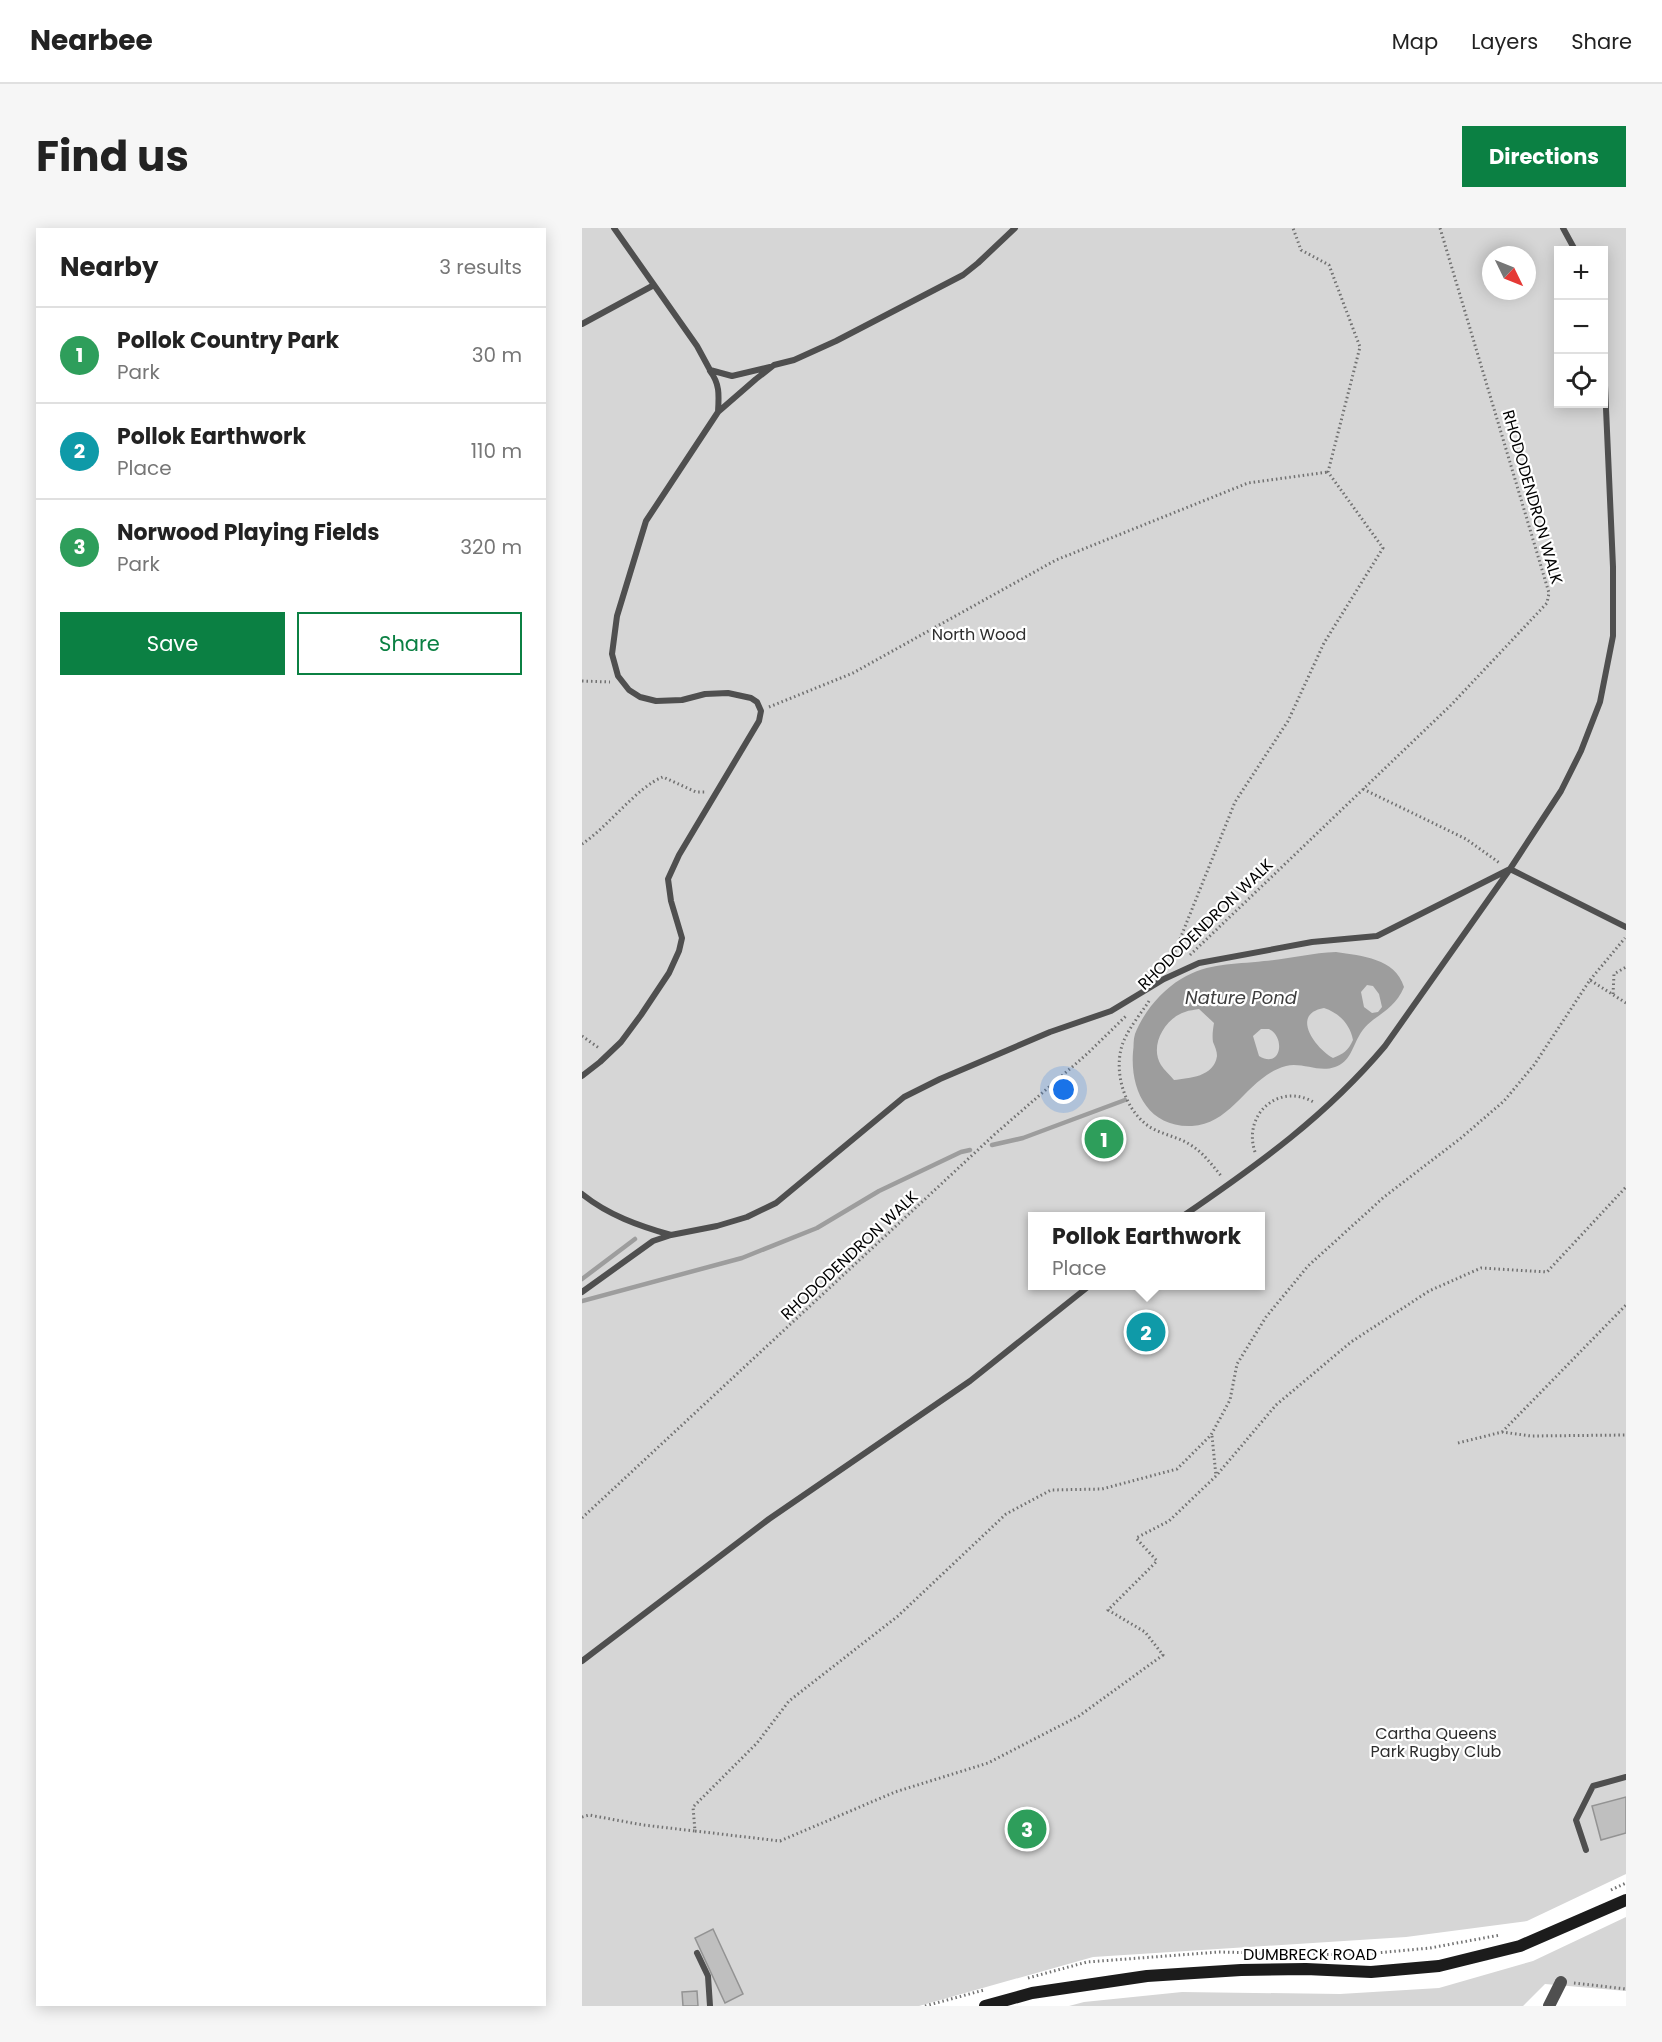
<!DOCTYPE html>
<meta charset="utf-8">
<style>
:root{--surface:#fff;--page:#f6f6f6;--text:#222;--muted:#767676;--line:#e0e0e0;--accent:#0b8043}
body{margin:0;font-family:Poppins,sans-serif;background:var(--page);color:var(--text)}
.controls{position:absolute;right:18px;top:18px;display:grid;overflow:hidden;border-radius:0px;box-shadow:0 3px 15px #0003}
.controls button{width:54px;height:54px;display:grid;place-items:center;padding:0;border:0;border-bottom:2px solid var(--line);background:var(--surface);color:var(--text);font:30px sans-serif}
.compass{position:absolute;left:900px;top:18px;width:54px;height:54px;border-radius:50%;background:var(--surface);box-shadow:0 3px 15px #0003;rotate:133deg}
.you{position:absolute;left:482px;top:862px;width:21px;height:21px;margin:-15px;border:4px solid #fff;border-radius:50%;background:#1a73e8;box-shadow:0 0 0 9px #1a73e833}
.badge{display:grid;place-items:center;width:39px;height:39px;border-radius:50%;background:var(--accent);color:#fff;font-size:20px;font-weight:700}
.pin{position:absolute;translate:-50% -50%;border:3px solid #fff;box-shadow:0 2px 6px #0006}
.popup{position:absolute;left:446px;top:984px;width:237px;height:78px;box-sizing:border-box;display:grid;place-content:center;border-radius:0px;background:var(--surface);filter:drop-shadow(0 2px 4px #0005);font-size:20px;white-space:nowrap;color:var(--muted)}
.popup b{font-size:22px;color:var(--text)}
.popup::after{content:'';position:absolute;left:50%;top:100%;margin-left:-12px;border:12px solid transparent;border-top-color:var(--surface)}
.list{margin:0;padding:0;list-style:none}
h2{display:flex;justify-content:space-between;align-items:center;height:78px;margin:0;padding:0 24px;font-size:26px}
h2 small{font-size:20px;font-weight:400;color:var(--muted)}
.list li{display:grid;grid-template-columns:39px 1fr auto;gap:18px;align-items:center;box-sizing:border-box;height:96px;padding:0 24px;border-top:2px solid var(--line)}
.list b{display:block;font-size:22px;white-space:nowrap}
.list p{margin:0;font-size:20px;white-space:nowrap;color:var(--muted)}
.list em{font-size:20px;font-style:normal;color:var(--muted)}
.actions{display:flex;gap:12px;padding:18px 24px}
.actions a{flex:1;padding:14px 0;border:2px solid var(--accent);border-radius:0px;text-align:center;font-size:21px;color:var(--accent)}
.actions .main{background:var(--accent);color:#fff}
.icon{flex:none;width:33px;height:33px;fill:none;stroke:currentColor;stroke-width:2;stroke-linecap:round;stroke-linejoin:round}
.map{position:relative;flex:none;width:1044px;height:1778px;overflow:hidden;border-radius:0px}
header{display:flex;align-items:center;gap:36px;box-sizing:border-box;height:84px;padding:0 30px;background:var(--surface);border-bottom:2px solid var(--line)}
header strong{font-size:28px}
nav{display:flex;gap:33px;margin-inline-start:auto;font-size:21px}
.intro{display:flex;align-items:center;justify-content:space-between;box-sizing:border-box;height:144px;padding:0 36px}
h1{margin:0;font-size:42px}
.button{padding:15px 27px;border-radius:0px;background:var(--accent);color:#fff;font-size:21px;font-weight:700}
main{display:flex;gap:36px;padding:0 36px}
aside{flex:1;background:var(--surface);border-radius:0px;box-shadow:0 3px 15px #0003}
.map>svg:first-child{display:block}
.green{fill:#d6d6d6;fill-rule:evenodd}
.water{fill:#9d9d9d;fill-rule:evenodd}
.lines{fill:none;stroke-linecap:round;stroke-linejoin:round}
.stream{stroke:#9d9d9d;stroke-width:4.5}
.building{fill:#bfbfbf;stroke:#939393;stroke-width:1.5}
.path{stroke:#717171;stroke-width:3;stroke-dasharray:1.5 3;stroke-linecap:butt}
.service{stroke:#4f4f4f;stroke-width:6}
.minor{stroke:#4f4f4f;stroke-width:12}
.secondary{stroke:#1c1c1c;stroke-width:12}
.labels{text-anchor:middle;stroke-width:4.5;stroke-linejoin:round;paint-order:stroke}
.street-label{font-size:16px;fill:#000;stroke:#fff}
.park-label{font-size:16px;fill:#2d2d2d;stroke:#fff}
.water-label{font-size:18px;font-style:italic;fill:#3e3e3e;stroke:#fff}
</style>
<header>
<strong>Nearbee</strong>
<nav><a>Map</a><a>Layers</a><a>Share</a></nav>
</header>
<div class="intro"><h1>Find us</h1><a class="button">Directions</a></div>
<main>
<aside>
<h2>Nearby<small>3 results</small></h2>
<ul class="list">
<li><span class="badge" style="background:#2e9e5b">1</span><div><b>Pollok Country Park</b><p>Park</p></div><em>30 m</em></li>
<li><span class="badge" style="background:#0f9aa8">2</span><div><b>Pollok Earthwork</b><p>Place</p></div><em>110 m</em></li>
<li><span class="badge" style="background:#2e9e5b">3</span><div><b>Norwood Playing Fields</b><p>Park</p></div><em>320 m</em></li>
</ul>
<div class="actions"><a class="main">Save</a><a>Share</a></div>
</aside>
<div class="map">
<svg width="1044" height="1778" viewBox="0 0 1044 1778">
<rect width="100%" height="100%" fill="#fff"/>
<path class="green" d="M 0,0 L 1044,0 L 1044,1646 L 945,1693 L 824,1709 L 511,1729 L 337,1778 L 0,1778 ZM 976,22 L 1022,22 L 1022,176 L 976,176 ZM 909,27 L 945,27 L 945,63 L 909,63 ZM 450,988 L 678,988 L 678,1058 L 450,1058 Z
M 1044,1689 L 1044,1763 L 963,1756 L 941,1778 L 487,1778 L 502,1774 L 600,1764 L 758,1766 L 857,1760 L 951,1733 Z"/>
<path class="water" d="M 754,724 C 780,728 813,730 822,759 C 811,786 788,787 777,808 C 770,820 768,834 753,839 C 737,845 720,834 704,838 C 666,848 651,896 610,898 C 566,900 548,862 551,824 C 552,818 551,812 553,806 C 561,785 579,763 599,751 C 628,734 650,737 682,733 C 706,731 729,725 754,724 ZM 785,757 L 791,758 L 797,766 L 800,779 L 796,784 L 790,785 L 782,779 L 779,764 ZM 742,780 C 757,785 768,796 771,812 C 766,823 761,826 751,830 C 733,820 708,786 742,780 ZM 617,781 L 632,795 C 631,801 630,808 631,814 C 633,819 635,823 635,828 C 632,849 607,850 592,852 C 588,847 582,842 579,837 C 567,818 583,790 603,784 C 607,782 613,782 617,781 ZM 687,801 C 704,810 699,841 677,828 L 671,808 L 679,801 Z"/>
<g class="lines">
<path class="stream" d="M 410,917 L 441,910 L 543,872
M 0,1051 L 53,1011
M 0,1073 L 160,1030 L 235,1000 L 297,963 L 379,924 L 388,922"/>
</g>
<path class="building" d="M 1044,1569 L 1044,1605 L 1019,1612 L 1010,1578 Z
M 131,1701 L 161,1766 L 143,1775 L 113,1710 Z
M 115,1763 L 116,1778 L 101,1778 L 100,1764 Z"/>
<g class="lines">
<path class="path" d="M 0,453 L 28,454
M 187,479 L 271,445 L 474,332 L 666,255 L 746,244
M 781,561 L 884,611 L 919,636
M 0,616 C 26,599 56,558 81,549 L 114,564 L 124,564
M 608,727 L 869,477 L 965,375 L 967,365 L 858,0
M 588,736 L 653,574 L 706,493 L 742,415 L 801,320 L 746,244 L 778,119 L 747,37 L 719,22 L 711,0
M 1008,752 L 1043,710
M 1031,766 L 1032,746 L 1044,739
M 567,773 C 560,784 550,796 544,808 C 529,836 540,878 565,897 C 577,906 594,908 607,916 C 621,924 630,937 640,949
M 1044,775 L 1008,752 L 952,837 L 922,873 L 879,910 L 802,969 L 726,1038 L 684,1089 L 655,1136 L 648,1172 L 629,1207 L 595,1241 L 520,1261 L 469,1262 L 424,1286 L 316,1388 L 207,1473 L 175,1515 L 111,1579 L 113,1603 L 198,1613 L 313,1564 L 406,1535 L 497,1488 L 581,1427 L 563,1404 L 526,1382 L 575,1333 L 554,1310 L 587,1293 L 634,1248 L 694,1177 L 769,1114 L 847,1063 L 899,1040 L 965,1044 L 1044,959
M 0,808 L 17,820
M 673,924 C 660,886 698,853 733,875
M 920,1204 L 1044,1077
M 630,1208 L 634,1248
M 876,1215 L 920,1204 L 949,1208 L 1044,1207
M 0,1290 L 413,906 L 505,826 L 545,787
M 0,1589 L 7,1587 L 61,1597 L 113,1603
M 1029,1662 L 1044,1655
M 446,1750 L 505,1734 L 637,1724 L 773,1727 L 848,1720 L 918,1707
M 992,1755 L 1044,1761
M 343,1778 L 402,1762"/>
<path class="service" d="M 32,0 L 115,118 L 128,142 L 150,148 L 188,139
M 981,0 L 993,22
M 0,96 L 72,57
M 128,143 C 138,156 137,167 136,184
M 0,848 L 18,834 L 39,814 L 59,787 L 87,745 L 97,723 L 100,710 L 89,673 L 86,651 L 97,627 L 177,493 L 179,483 L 175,474 L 169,470 L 146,465 L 123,466 L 100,472 L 74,473 L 58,469 L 47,462 L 36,448 L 30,426 L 35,388 L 64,293 L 136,184 L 174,151 L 192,137 L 212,132 L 254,113 L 381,47 L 396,35 L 433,0
M 0,966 C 26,987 57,998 89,1007
M 601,988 C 677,936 744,888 803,818 L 928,641 L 979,563 L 999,523 L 1018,474 L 1031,408 L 1031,339 L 1022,135
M 0,1064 L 71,1013 L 89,1007 L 135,998 L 165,989 L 194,975 L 322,869 L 358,851 L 468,804 L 529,783 L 582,751 L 617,735 L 730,714 L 795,708 L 928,641 L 1044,699
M 0,1433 L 187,1291 L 388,1153 L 507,1058
M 1004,1622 L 994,1592 L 1011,1558 L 1044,1549
M 115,1725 L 126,1748 L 128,1778"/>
<path class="minor" d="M 967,1778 L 979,1754"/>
<path class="secondary" d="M 403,1778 L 450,1765 L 565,1748 L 659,1742 L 724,1741 L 789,1744 L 857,1738 L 938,1718 L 1044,1672"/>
</g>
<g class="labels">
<g class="street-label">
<text transform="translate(951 269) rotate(74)" y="6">RHODODENDRON WALK</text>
<text transform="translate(623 696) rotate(-44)" y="6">RHODODENDRON WALK</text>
<text transform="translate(267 1027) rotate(-43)" y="6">RHODODENDRON WALK</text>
<text x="728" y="1732">DUMBRECK ROAD</text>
</g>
<g class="park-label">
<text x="397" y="412">North Wood</text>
<text x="854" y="1511">Cartha Queens<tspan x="854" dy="18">Park Rugby Club</tspan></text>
</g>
<g class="water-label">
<text x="659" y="776">Nature Pond</text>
</g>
</g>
</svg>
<div class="controls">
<button>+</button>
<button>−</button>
<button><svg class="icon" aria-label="locate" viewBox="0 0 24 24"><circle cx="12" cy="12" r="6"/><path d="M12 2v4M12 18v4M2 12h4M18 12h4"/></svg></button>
</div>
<svg class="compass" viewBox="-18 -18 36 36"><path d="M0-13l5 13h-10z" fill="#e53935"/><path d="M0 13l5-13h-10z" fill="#767676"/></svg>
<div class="you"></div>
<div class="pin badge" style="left:522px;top:911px;background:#2e9e5b">1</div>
<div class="pin badge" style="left:564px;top:1104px;background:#0f9aa8">2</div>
<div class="popup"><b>Pollok Earthwork</b>Place</div>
<div class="pin badge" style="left:445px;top:1601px;background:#2e9e5b">3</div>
</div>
</main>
